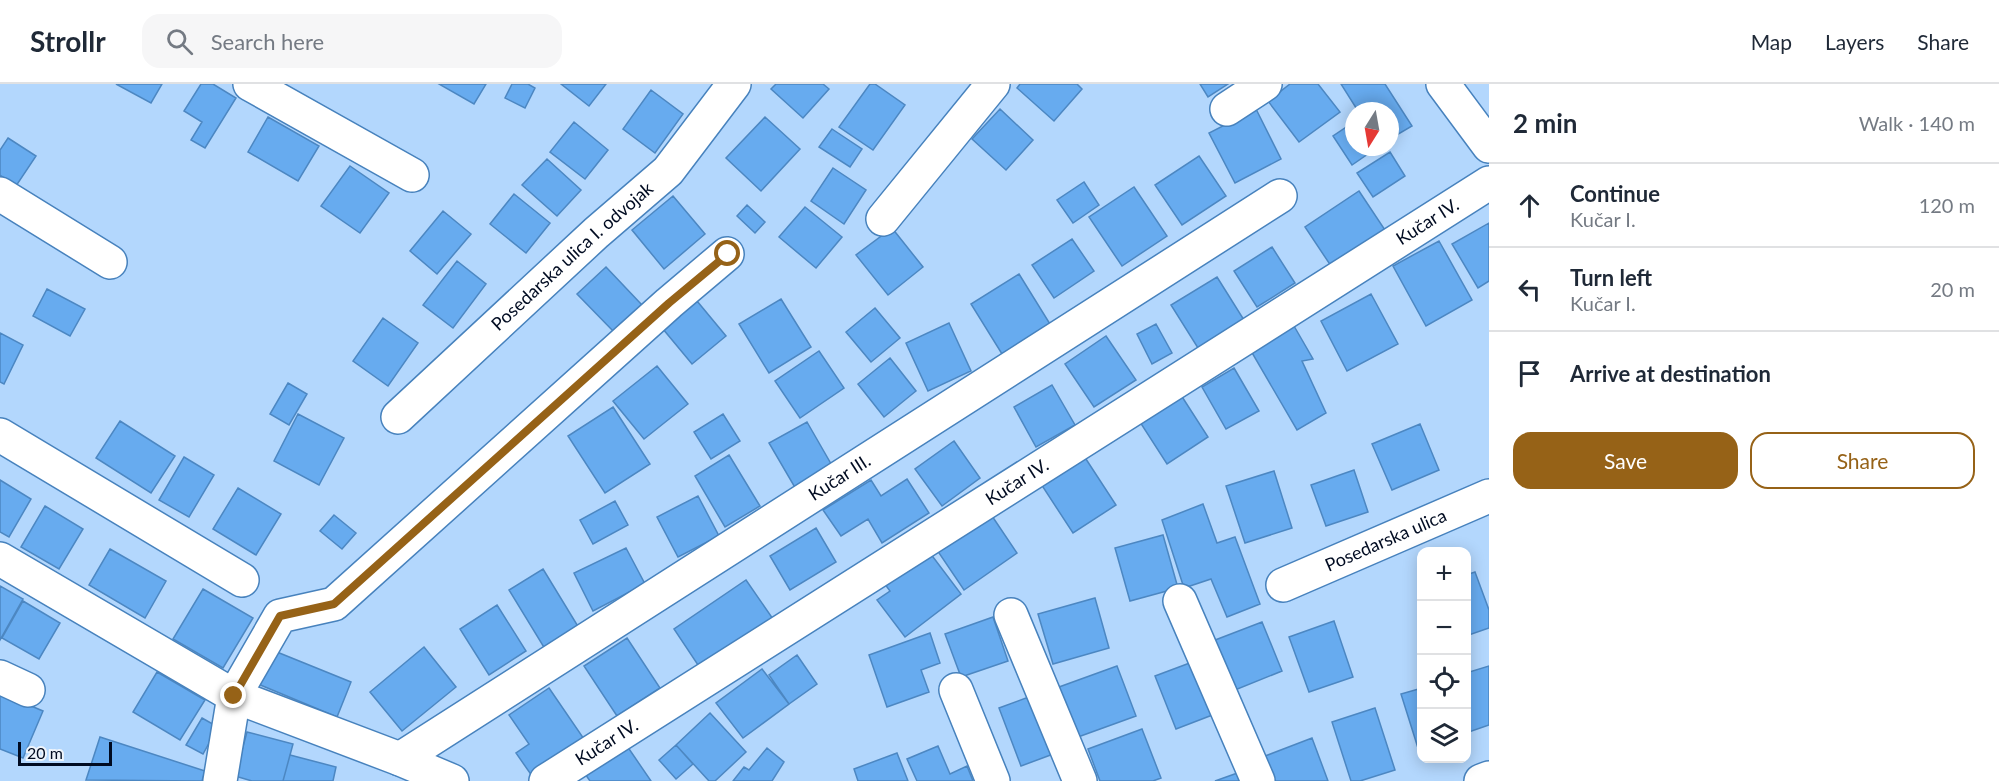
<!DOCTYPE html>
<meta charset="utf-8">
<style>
:root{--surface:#fff;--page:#f6f6f7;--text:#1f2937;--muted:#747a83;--line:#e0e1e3;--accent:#966217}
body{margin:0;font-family:Lato,sans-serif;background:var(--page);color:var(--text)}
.controls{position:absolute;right:18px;bottom:18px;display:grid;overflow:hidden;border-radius:12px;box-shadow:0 3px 15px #0003}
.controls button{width:54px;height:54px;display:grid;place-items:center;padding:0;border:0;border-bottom:2px solid var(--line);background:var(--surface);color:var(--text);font:30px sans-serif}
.compass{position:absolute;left:1345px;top:18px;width:54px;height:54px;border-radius:50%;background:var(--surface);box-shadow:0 3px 15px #0003;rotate:191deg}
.scale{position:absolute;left:18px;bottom:15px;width:94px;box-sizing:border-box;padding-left:6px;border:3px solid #000b21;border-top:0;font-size:16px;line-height:21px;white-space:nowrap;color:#000b21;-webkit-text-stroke:4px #eef4fb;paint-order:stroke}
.stop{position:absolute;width:18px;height:18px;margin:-14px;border:4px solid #966217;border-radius:50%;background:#fff}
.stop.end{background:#966217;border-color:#fff;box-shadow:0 2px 6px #0008}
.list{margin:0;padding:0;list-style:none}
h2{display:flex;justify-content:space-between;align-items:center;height:78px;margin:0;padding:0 24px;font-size:26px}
h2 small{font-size:20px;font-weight:400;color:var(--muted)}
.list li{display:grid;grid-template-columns:39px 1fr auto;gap:18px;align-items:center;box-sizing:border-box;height:84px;padding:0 24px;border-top:2px solid var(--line)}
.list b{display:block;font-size:22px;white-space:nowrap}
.list p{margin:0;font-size:20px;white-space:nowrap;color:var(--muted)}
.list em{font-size:20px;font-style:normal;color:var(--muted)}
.actions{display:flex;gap:12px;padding:18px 24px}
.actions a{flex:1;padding:14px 0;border:2px solid var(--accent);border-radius:18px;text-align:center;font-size:21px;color:var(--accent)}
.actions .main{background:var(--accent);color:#fff}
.icon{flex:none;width:33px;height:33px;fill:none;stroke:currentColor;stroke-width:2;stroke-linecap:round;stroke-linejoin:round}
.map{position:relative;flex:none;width:1489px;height:697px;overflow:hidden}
header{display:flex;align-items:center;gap:36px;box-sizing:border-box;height:84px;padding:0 30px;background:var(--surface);border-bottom:2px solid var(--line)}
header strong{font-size:28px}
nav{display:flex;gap:33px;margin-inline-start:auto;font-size:21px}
.search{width:420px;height:54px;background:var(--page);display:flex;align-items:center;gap:15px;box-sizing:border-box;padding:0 21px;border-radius:18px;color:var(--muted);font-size:22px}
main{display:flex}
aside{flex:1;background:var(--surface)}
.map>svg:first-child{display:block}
.building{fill:#67abef;stroke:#4c87c2;stroke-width:1.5}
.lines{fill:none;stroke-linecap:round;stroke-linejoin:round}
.minor-casing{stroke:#4782bd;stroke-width:36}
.minor{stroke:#fff;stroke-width:33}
.route{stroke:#966217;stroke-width:8}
.labels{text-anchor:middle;stroke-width:4.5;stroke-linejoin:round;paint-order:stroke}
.street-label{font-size:18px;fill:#000b21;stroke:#eef4fb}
</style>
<header>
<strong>Strollr</strong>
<div class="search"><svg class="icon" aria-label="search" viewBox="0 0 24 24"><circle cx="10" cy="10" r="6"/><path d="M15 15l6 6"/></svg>Search here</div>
<nav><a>Map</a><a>Layers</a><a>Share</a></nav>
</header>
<main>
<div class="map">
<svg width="1489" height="697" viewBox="0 0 1489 697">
<rect width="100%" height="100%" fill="#b3d7fd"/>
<path class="building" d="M 116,0 L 162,0 L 151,19 Z
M 201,0 L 213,0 L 236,14 L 205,64 L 191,56 L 202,38 L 184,27 Z
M 439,0 L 486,0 L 474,20 Z
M 512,0 L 528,0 L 535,4 L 525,24 L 505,14 Z
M 561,0 L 606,0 L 589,22 Z
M 776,0 L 823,0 L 829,5 L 803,34 L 771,5 Z
M 870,0 L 875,0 L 905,21 L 873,66 L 839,43 Z
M 1020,0 L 1077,0 L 1082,5 L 1054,37 L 1017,4 Z
M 1200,0 L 1228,0 L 1208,13 Z
M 1290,0 L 1318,0 L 1340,28 L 1299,58 L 1268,17 Z
M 1341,0 L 1385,0 L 1412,42 L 1390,55 L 1390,27 L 1358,27 Z
M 651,6 L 683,30 L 655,69 L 623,45 Z
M 1000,25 L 1033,56 L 1006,86 L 972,55 Z
M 1256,25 L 1281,75 L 1235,99 L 1209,49 Z
M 268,33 L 319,62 L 298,97 L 248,68 Z
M 765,33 L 800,65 L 761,107 L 726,74 Z
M 574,38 L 608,66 L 585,95 L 550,68 Z
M 1354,38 L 1354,63 L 1378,63 L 1352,81 L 1333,52 Z
M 832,45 L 862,65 L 850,83 L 819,63 Z
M 8,54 L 36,72 L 16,102 L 0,91 L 0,66 Z
M 1390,68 L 1405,92 L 1373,113 L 1357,89 Z
M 1199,72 L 1226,112 L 1182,141 L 1155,101 Z
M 547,75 L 581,106 L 557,132 L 522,101 Z
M 350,82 L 389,109 L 360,149 L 321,122 Z
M 833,84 L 866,106 L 844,140 L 811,117 Z
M 1084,98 L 1099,121 L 1073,139 L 1057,116 Z
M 1134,103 L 1167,152 L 1122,182 L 1089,133 Z
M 1359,107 L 1385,146 L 1331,182 L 1305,143 Z
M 514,110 L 550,139 L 526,169 L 490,140 Z
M 673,112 L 705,150 L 664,185 L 632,146 Z
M 747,121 L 765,138 L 755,149 L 737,132 Z
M 805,123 L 842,153 L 816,184 L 779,153 Z
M 443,127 L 471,150 L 437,190 L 410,167 Z
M 1489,139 L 1489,197 L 1478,204 L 1452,160 Z
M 892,144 L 923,183 L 888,211 L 856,171 Z
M 1072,155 L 1094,187 L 1054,214 L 1032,181 Z
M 1439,157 L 1472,216 L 1426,242 L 1393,182 Z
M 1272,163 L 1295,199 L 1257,223 L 1234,187 Z
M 457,177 L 486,200 L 453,244 L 423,221 Z
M 606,183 L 642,221 L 614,248 L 577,210 Z
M 1019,190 L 1050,240 L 1002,270 L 971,220 Z
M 1217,193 L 1244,236 L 1198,264 L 1171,221 Z
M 47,205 L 85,225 L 70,252 L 33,232 Z
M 1371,210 L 1398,260 L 1347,287 L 1321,237 Z
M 781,215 L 811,263 L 769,289 L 739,240 Z
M 697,217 L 726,252 L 692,280 L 663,245 Z
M 875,224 L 900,254 L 871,278 L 846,248 Z
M 383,234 L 418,259 L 388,302 L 353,277 Z
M 949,239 L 971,287 L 928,307 L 906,259 Z
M 1156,240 L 1172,269 L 1152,280 L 1137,250 Z
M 1294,242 L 1313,275 L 1302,277 L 1326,329 L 1297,346 L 1251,267 Z
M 0,249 L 23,261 L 4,300 L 0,298 Z
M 1106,252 L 1136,296 L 1094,323 L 1065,280 Z
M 819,267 L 844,304 L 800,334 L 775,297 Z
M 890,274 L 916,307 L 884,333 L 858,300 Z
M 657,282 L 688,320 L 644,355 L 613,317 Z
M 1234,284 L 1259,327 L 1226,345 L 1202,303 Z
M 288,299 L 307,310 L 289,341 L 270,330 Z
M 1052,301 L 1075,341 L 1036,363 L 1014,323 Z
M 1179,308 L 1208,353 L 1167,380 L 1138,335 Z
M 613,323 L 650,380 L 605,409 L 568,352 Z
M 298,330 L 344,354 L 319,401 L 274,377 Z
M 723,330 L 740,357 L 711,375 L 694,348 Z
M 120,337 L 175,372 L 151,409 L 96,374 Z
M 807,338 L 834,385 L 797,407 L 769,359 Z
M 1420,340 L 1439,386 L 1392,406 L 1372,360 Z
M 954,357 L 980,394 L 942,422 L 915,385 Z
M 729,371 L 760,422 L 725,443 L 695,392 Z
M 1084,372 L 1116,421 L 1073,449 L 1041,400 Z
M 184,373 L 214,391 L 189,433 L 159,416 Z
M 1354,386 L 1368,428 L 1326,442 L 1311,401 Z
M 1274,387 L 1292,444 L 1245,459 L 1226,402 Z
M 907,395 L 929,429 L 882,459 L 868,435 L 841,452 L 823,426 L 871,396 L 881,412 Z
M 0,396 L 31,415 L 9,453 L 0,448 Z
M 238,404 L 281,430 L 256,471 L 213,445 Z
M 698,412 L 719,452 L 678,473 L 657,433 Z
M 615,417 L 628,441 L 593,460 L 580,436 Z
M 1203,420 L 1217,459 L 1235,453 L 1260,520 L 1227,533 L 1211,495 L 1184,504 L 1162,436 Z
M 45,422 L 83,445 L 59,485 L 21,463 Z
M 990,429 L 1017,469 L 964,506 L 937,466 Z
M 334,431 L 356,449 L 342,465 L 320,447 Z
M 816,444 L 836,478 L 790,506 L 770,472 Z
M 1163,451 L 1178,504 L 1130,517 L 1115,464 Z
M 626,464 L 645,500 L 593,527 L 574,489 Z
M 110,465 L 166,497 L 145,534 L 89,501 Z
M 927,465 L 961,510 L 905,553 L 877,516 L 890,507 L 884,499 Z
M 543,485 L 579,544 L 545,565 L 509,506 Z
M 1475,488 L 1489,526 L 1489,544 L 1466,552 L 1466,491 Z
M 746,496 L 773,535 L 700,584 L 674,545 Z
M 0,502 L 23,515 L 0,556 Z
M 203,505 L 253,534 L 223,584 L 173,555 Z
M 1095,514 L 1109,564 L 1053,580 L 1038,530 Z
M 23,517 L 60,539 L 39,575 L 2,554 Z
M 497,521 L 526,567 L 489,591 L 460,545 Z
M 993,533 L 1008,577 L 961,593 L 945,550 Z
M 1334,537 L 1353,593 L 1309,608 L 1289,553 Z
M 1262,538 L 1282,587 L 1230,608 L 1210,558 Z
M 930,549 L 940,579 L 921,586 L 929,608 L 887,623 L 869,571 Z
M 627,554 L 660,604 L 617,632 L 584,582 Z
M 424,563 L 456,603 L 402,647 L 370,608 Z
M 272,566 L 351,598 L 337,633 L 258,600 Z
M 797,571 L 817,600 L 789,620 L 769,591 Z
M 1195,577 L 1215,630 L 1176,645 L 1155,592 Z
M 1117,582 L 1136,632 L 1078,653 L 1059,603 Z
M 1489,582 L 1489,641 L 1466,649 L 1466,589 Z
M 762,585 L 789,620 L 743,654 L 716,619 Z
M 157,588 L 205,616 L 180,656 L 133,628 Z
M 549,604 L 584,655 L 532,692 L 516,669 L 529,660 L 509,631 Z
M 1422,604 L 1422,663 L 1418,664 L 1401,610 Z
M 0,609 L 43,627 L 23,674 L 0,665 Z
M 1034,611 L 1056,669 L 1021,682 L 999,624 Z
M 1375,624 L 1395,686 L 1360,697 L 1351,697 L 1332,638 Z
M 710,629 L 746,668 L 715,697 L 709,697 L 676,661 Z
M 202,634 L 218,643 L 203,670 L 186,661 Z
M 1142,645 L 1161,694 L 1153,697 L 1100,697 L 1088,665 Z
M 247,648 L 293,660 L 283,697 L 252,697 L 235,692 Z
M 100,653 L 205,687 L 202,697 L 86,696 Z
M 1312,654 L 1328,697 L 1270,697 L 1260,674 Z
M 625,659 L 651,697 L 590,697 L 583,687 Z
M 676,661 L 693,680 L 676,695 L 659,676 Z
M 938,662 L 950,690 L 967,682 L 973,697 L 917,697 L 907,675 Z
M 767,664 L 784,678 L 772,697 L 733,697 L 744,683 L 749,686 Z
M 897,669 L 908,697 L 858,697 L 854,685 Z
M 290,671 L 336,683 L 333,697 L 283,697 Z
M 1243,687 L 1246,697 L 1215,697 Z"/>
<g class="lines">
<defs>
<g id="minor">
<path d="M 250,0 L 412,91"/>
<path d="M 1443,0 L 1489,62"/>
<path d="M 1227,25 L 1265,0"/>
<path d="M 0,110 L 110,178"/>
<path d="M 883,135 L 993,0"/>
<path id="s1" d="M 398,333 L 596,149 L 668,87 L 734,0"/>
<path d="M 0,351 L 242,496"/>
<path d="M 0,475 L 234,612 L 400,675 L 452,697"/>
<path id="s2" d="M 1283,501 L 1489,412"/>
<path d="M 1180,517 L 1258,697"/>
<path d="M 1011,531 L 1080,697"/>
<path d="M 0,593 L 28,606"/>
<path d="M 956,606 L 993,697"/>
<path id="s3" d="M 400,675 L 1280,112"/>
<path d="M 220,697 L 234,612 L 280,532 L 334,520 L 669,219 L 727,170"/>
<path id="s4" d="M 546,697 L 1489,99"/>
<path d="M 1481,697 L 1489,694"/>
</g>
</defs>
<use href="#minor" class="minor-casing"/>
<use href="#minor" class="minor"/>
</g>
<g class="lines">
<path class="route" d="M 234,612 L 280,532 L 334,520 L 669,219 L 728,170"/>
</g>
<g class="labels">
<g class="street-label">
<text dy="6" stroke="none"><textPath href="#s4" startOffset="1044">Kučar IV.</textPath></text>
<text dy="6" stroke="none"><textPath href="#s1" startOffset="237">Posedarska ulica I. odvojak</textPath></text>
<text dy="6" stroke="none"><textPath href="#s3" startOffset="522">Kučar III.</textPath></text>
<text dy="6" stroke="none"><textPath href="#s4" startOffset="558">Kučar IV.</textPath></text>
<text dy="6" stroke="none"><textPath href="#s2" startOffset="112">Posedarska ulica</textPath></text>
<text dy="6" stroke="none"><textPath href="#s4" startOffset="72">Kučar IV.</textPath></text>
</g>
</g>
</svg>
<div class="controls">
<button>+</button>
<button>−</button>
<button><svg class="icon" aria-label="locate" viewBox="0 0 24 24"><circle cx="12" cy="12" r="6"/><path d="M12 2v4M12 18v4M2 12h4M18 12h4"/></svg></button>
<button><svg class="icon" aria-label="layers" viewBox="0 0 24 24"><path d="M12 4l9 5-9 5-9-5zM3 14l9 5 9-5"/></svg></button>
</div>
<svg class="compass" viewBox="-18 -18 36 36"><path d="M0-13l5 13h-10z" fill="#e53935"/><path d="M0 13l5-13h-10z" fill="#747a83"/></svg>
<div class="scale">20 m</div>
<div class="stop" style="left:728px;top:170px"></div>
<div class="stop end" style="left:234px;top:612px"></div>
</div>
<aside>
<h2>2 min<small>Walk · 140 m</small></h2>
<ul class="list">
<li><svg class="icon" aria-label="ahead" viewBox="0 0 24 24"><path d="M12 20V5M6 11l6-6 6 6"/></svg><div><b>Continue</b><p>Kučar I.</p></div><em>120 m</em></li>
<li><svg class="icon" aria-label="left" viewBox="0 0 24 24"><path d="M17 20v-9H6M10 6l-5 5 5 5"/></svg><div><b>Turn left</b><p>Kučar I.</p></div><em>20 m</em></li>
<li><svg class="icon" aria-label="arrive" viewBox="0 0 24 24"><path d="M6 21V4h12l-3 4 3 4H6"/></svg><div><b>Arrive at destination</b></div></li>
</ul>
<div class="actions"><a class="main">Save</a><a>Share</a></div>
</aside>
</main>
